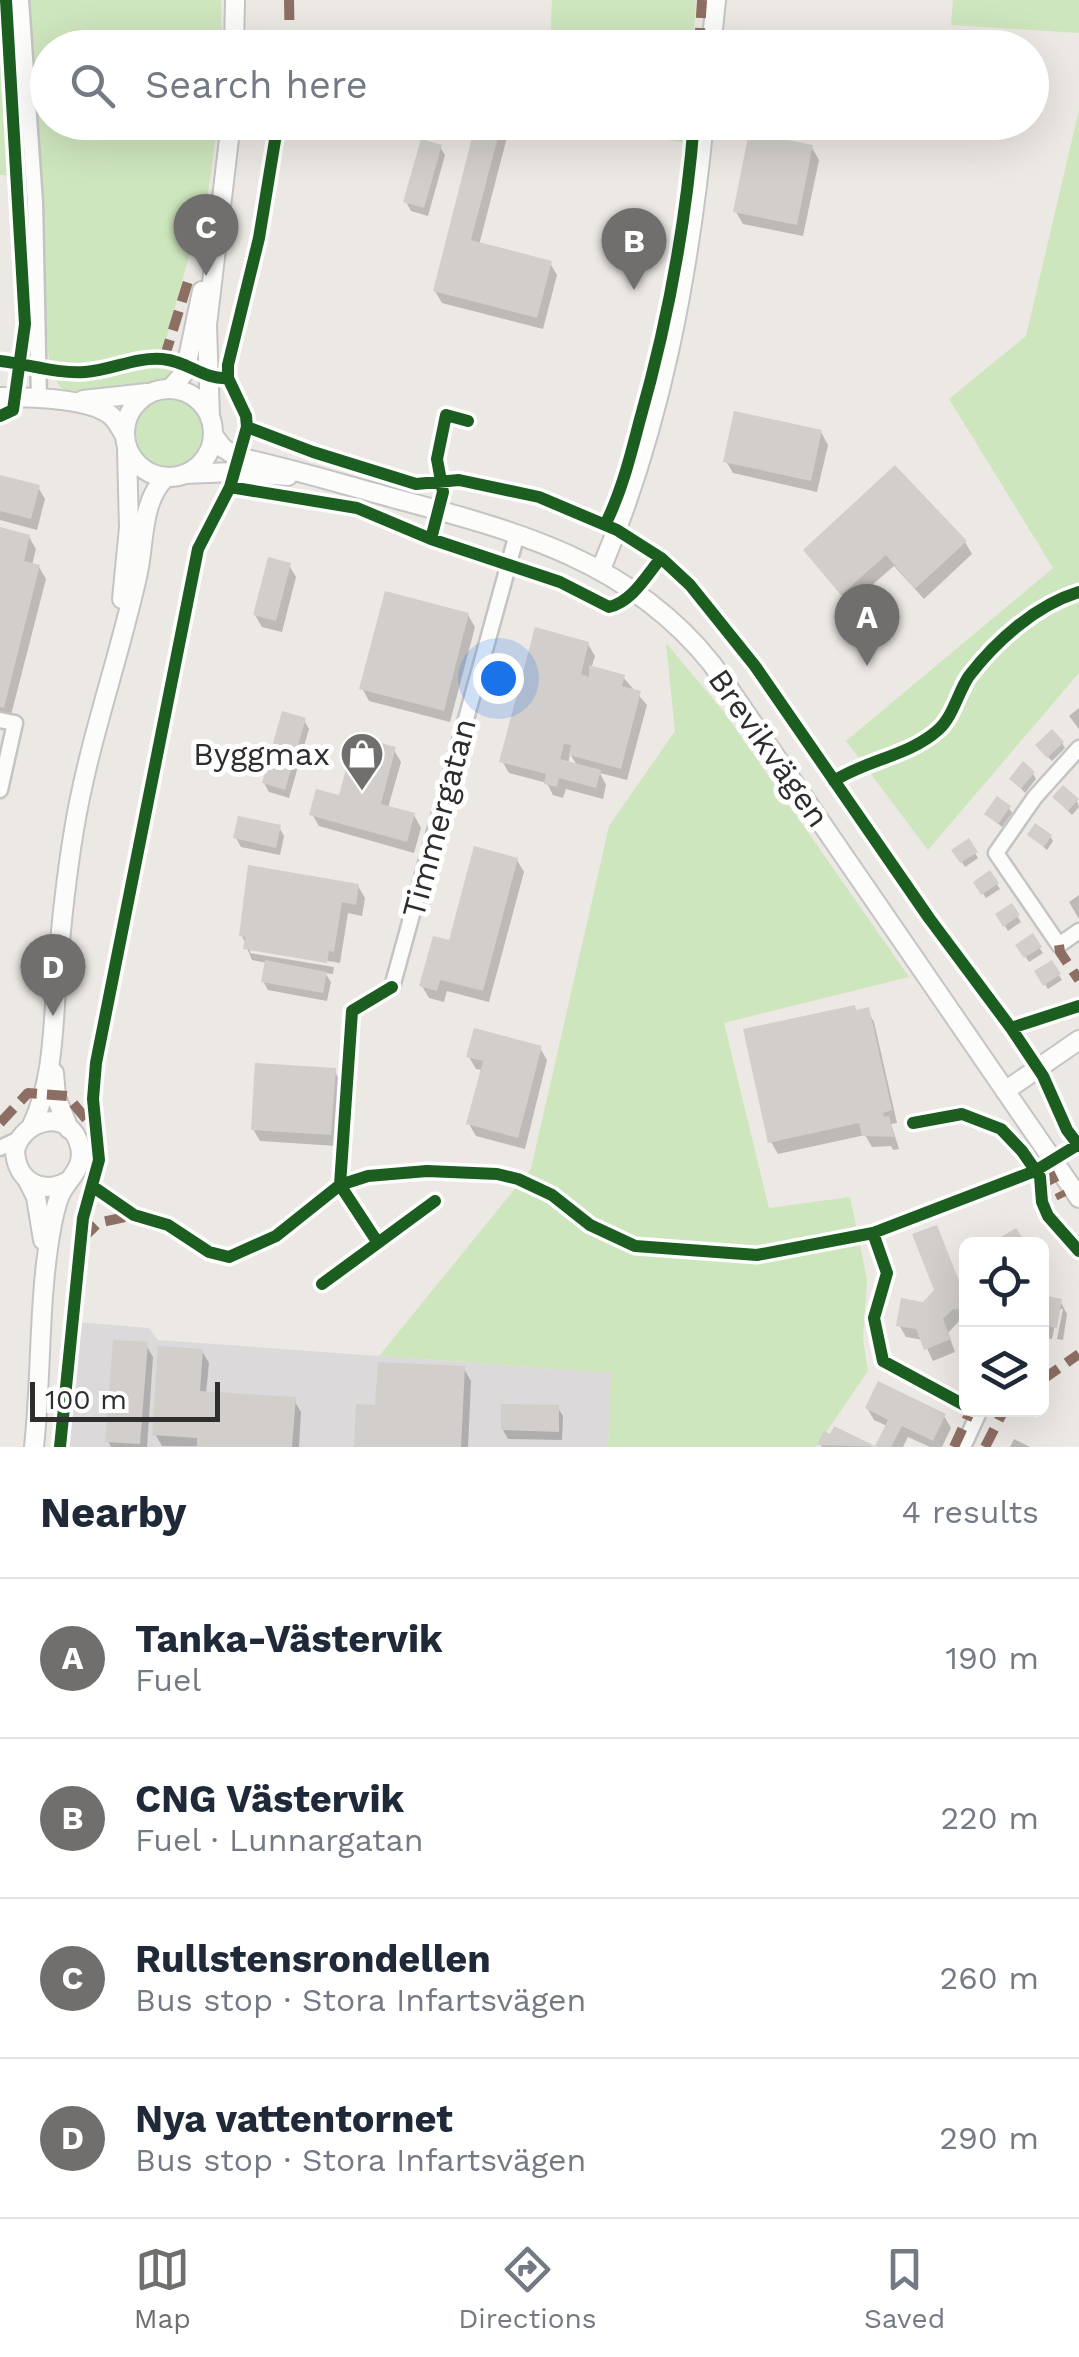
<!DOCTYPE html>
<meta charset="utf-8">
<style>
:root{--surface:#fff;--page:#f6f6f7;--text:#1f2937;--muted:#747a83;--line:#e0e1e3;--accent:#706f6e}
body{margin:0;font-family:"Work Sans",sans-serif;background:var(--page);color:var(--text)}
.controls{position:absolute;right:30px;bottom:30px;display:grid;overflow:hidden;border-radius:15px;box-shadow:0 10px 40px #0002}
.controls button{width:90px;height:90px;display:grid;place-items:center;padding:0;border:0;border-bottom:2px solid var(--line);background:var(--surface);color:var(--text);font:50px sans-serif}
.scale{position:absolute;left:30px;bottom:25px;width:190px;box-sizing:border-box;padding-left:10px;border:5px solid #2e2e2e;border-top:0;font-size:28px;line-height:35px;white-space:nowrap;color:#2e2e2e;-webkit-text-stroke:8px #fff;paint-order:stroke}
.you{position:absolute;left:498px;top:678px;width:35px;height:35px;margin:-25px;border:8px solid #fff;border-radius:50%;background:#1a73e8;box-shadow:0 0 0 15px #1a73e833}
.badge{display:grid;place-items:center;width:65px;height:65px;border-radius:50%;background:var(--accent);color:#fff;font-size:32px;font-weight:700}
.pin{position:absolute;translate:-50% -82px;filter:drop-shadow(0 2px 5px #0008)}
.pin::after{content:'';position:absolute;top:52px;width:35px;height:30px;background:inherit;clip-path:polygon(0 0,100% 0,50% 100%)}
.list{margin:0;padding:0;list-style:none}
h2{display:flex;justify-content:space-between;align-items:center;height:130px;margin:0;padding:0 40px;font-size:42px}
h2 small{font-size:32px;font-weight:400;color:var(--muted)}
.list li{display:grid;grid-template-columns:65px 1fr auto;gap:30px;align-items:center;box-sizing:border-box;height:160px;padding:0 40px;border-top:2px solid var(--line)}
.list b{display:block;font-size:38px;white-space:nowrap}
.list p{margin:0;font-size:32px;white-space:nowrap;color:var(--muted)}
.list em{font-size:32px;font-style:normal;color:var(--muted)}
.icon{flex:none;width:55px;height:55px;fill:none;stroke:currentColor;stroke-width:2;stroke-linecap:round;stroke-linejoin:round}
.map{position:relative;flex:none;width:1079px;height:1447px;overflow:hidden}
.search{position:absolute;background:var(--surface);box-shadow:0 10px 40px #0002;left:30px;right:30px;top:30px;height:110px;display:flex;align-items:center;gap:25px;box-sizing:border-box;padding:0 35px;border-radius:55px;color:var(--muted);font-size:38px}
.sheet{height:770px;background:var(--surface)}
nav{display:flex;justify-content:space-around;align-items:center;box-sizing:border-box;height:140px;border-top:2px solid var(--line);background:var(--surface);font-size:28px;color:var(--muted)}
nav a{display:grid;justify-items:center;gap:5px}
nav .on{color:var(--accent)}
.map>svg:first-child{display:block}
.industrial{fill:#dcd9db}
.green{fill:#cee6be}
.shadow{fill:#0003;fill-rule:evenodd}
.building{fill:#d1cecb}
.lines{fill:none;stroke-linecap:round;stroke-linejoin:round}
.street-casing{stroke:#c5c4c5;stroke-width:19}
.secondary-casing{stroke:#c5c4c5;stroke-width:22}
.street{stroke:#fcfcfb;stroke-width:14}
.secondary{stroke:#fcfcfb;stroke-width:18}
.quiet{stroke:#8d6e63;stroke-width:10;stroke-dasharray:20 10;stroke-linecap:butt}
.cycleway-casing{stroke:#fff;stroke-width:19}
.cycleway{stroke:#1b5e20;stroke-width:12}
.labels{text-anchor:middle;stroke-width:10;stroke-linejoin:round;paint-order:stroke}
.street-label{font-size:32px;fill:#2e2e2e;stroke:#fff}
.poi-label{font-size:32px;fill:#2e2e2e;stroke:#fff;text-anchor:end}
</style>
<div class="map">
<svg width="1079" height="1447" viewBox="0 0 1079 1447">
<rect width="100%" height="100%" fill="#ece8e4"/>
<path class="industrial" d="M 77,1322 L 149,1328 L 158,1340 L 612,1373 L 608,1447 L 64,1447 Z"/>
<path class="green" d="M 0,0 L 3,0 L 14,176 L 0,175 Z
M 28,0 L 221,0 L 222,47 L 48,48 L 48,122 L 218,123 L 204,221 L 195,234 L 164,347 L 157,354 L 97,368 L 49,365 Z
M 552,0 L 696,0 L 693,47 L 550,47 Z
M 953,0 L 1079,0 L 1079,33 L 951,25 Z
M 1079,110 L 1079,673 L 928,850 L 846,741 L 1053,568 L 949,399 L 1026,336 Z
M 619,123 L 689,123 L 688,143 L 636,136 Z
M 154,362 L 179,367 C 178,368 170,377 168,379 C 148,392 85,393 62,389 L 51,373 L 86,376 Z
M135 433a34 34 0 1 1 68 0a34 34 0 1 1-68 0Z
M 666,643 L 724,712 L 909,977 L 724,1023 L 769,1208 L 850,1197 L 867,1279 L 863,1339 L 868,1371 L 816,1447 L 608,1447 L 611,1373 L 379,1356 L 531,1169 L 609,826 L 675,731 Z"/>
<path class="shadow" d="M 479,122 L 511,122 L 479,245 L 550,263 L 557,275 L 543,329 L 442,303 L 435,291 Z
M 833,122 L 892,122 L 889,136 Z
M 440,147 L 445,155 L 428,216 L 411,211 L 406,202 Z
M 812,148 L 819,160 L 803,236 L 743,224 L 736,212 Z
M 821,432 L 828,445 L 817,492 L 733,473 L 726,461 Z
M 0,477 L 38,487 L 45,499 L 37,530 L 0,520 Z
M 0,530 L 29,537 L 36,549 L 32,565 L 39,567 L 46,579 L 10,719 L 0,717 Z
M 965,542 L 972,554 L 924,599 L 894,566 L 849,605 L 806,550 Z
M 289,565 L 296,577 L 282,632 L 262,627 L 255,615 Z
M 468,615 L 475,627 L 450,722 L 369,701 L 362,688 Z
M 588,644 L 595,656 L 591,669 L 623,677 L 647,705 L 627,780 L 600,773 L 606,785 L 603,799 L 566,789 L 563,798 L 553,795 L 547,783 L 509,773 L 502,761 ZM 570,754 L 578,767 L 568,764 Z
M 1079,708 L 1079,729 L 1069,716 Z
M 304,720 L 309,729 L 289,798 L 269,792 L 264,783 Z
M 1062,743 L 1065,748 L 1052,761 L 1042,751 Z
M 394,750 L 401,762 L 388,808 L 414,815 L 421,828 L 414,853 L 319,826 L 312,814 L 341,798 Z
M 1033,774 L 1036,779 L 1025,793 L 1012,779 Z
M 1055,798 L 1077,801 L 1079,807 L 1072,815 Z
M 1009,808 L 1012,813 L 1002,827 L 987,814 Z
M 279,827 L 284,836 L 280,855 L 241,847 L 236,838 Z
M 1030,835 L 1050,836 L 1053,841 L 1047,850 Z
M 968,842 L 978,858 L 965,867 L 955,851 Z
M 517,860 L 524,872 L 489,1002 L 447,991 L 444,1002 L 429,998 L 422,986 L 451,943 Z
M 990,874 L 1000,889 L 986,898 L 976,883 Z
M 358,886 L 365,898 L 362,916 L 348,913 L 340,963 L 250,948 L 250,953 L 334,967 L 333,974 L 325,973 L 331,982 L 327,1001 L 268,990 L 263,981 L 267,963 L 252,960 L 242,936 Z
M 1079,895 L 1079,919 L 1069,902 Z
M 1011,906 L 1021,922 L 1008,931 L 998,915 Z
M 1032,937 L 1043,953 L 1029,962 L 1019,946 Z
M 1051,963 L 1062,980 L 1048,989 L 1037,972 Z
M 867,1010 L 874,1022 L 897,1123 L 891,1124 L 899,1149 L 893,1150 L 891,1146 L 872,1147 L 865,1135 L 778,1154 L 771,1142 L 856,1013 Z
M 540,1048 L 547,1060 L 525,1149 L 476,1136 L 469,1124 L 483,1070 L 476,1069 L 469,1057 Z
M 334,1070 L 341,1083 L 337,1146 L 260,1141 L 253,1129 Z
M 936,1228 L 960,1284 L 966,1285 L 966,1321 L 960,1320 L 948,1333 L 955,1352 L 933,1361 L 923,1340 L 906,1337 L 899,1325 L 937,1291 Z
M 1042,1293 L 1045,1299 L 1060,1301 L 1067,1314 L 1063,1340 L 1057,1339 L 1063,1309 L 1058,1309 L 1052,1339 L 1042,1338 Z
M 146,1345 L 153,1357 L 147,1447 L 111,1447 L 108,1441 Z
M 202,1351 L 209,1363 L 206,1394 L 294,1400 L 301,1412 L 299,1447 L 162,1446 L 155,1434 Z
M 464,1369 L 471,1381 L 468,1447 L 356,1447 L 378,1408 Z
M 558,1408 L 563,1416 L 562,1440 L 508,1439 L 503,1430 Z
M 867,1408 L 944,1416 L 951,1428 L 942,1447 L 930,1447 L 908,1437 L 903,1447 L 877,1447 L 887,1426 L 874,1420 Z
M 835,1429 L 872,1447 L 821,1447 L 825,1435 L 831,1437 Z
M 1014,1439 L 1030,1447 L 1010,1447 Z"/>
<path class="building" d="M 476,122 L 502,122 L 471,240 L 552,261 L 537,318 L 433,291 Z
M 749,132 L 813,145 L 797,225 L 733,212 Z
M 421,139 L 442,145 L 424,208 L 403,202 Z
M 734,411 L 822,430 L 811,481 L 723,462 Z
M 895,465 L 967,541 L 915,589 L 886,555 L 841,595 L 803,550 Z
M 0,475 L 40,485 L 31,519 L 0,511 Z
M 0,527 L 30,535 L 24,561 L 40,565 L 4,708 L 0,707 Z
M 268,557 L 291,563 L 276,621 L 253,615 Z
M 385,591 L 469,613 L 444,711 L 359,689 Z
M 535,627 L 589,642 L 581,674 L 589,677 L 589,665 L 625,675 L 622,686 L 641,691 L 621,769 L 569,755 L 571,745 L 564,744 L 560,759 L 601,770 L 596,788 L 559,778 L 557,787 L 544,784 L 546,774 L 499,762 Z
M 282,711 L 306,718 L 285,790 L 262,783 Z
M 1052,729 L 1064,742 L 1047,758 L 1035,745 Z
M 355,736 L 396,747 L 381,804 L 415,813 L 407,842 L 309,815 L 316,789 L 339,795 Z
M 1023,761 L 1035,772 L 1021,789 L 1009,779 Z
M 1063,785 L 1079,799 L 1068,811 L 1052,797 Z
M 997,796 L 1011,806 L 998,824 L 984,814 Z
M 238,816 L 281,825 L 276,848 L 233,838 Z
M 1035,823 L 1052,835 L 1044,847 L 1027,835 Z
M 969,838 L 978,852 L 960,863 L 951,850 Z
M 474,846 L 518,858 L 483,991 L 440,980 L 437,991 L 419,986 L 433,936 L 449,940 Z
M 248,865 L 359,884 L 356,905 L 342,902 L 334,952 L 329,951 L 327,963 L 243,949 L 245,937 L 239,936 Z
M 990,870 L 999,883 L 981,895 L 973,882 Z
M 1012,903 L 1020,915 L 1003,927 L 995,914 Z
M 1033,933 L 1042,947 L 1024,958 L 1015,945 Z
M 265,960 L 327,972 L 323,993 L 261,982 Z
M 1052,960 L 1061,974 L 1043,986 L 1034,971 Z
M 855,1005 L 856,1010 L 869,1007 L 892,1110 L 883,1113 L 884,1117 L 889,1116 L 894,1137 L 862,1136 L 859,1123 L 768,1143 L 743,1029 Z
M 474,1028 L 542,1046 L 518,1138 L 466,1124 L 483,1061 L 466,1057 Z
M 255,1063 L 336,1068 L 331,1135 L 251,1130 Z
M 937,1225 L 959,1281 L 966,1282 L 966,1310 L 953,1309 L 943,1319 L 951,1339 L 924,1350 L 916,1329 L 896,1326 L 901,1298 L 923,1302 L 934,1290 L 912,1234 Z
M 1016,1228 L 1027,1244 L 990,1244 Z
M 1042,1295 L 1062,1299 L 1057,1328 L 1042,1325 Z
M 113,1340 L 148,1342 L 140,1444 L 105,1442 Z
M 158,1346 L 203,1349 L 200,1391 L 296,1397 L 292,1447 L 197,1447 L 197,1438 L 152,1435 Z
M 378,1362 L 465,1366 L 461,1447 L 354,1447 L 356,1404 L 375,1405 Z
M 878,1381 L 946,1414 L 933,1441 L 902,1426 L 891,1447 L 817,1445 L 824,1431 L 830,1434 L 834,1426 L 875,1446 L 888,1420 L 865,1408 Z
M 501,1404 L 559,1405 L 559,1432 L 501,1430 Z"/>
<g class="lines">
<defs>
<path id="street" d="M 21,0 L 35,203 L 39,399
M 0,720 L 15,723 L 0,790
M 1079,748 L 1035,797 L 996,853 L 1059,945 L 1079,931
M 392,987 L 517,534
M 0,1148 L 19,1139
M 963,1447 L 980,1410"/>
<path id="secondary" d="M 234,48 L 235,0
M 711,48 L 716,0
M 170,389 L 185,372 L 202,291
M125 433a44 44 0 1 1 88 0a44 44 0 1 1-88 0Z
M 0,397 C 28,397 80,398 104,411 C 115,416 119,426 125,436
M 83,400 L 147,393
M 210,418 L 207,325 L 231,122
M 213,435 L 223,448 L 237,457 C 290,468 341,484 393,498 C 516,531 629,560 712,664 L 1079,1198
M 184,474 L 233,472 L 288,476
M 601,569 C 661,427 689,275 704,122
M 122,599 L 129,528 L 127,450
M 54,1073 L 56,1097 L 69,1129
M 1005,1091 L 1079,1040
M 32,1125 C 54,1080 53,1024 57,975 C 61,926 66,878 74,830 C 88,744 118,662 137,577 C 145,544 140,502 166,477
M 28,1181 L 36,1197 L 43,1240
M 34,1447 C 42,1373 38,1297 52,1224 C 54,1215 56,1204 60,1195 C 68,1178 85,1168 80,1147 C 72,1109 25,1116 15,1150 C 16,1181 42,1196 68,1181"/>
</defs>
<use href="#street" class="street-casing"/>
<use href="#secondary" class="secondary-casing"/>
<use href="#street" class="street"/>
<use href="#secondary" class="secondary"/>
<path class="quiet" d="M 289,0 L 290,48
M 699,48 L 702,0
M 164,359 L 190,275
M 1059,945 L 1060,952 L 1079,980
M 0,1123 L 28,1093 L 67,1096 L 92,1126
M 1046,1165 L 1062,1198
M 82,1239 L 98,1223 L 134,1215
M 1042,1380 L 1079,1354
M 954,1447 L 971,1410
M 985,1447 L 1004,1410"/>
<defs>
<path id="cycleway" d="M 0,361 C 28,364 57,374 85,372 C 112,370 135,357 162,359 C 188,361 203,380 228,378
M 0,416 L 13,410 L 25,324 L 6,0
M 247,427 L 313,452 L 416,484 L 459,480 L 539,497 L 617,530 L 661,558 L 690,585 L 755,666 L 929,918 L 1011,1028 L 1079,1006
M 230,487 L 357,508 L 431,539 L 560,582 L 609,607 C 632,602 646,576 661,558
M 605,525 C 621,493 630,458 639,423 C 667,325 686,224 694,122
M 431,539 L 443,492 L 437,459 L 446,415 L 468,421
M 834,781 C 866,760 909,756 938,730 C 953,717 958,692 969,676 C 996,641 1036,605 1079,592
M 1011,1028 L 1043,1076 L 1067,1130 L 1079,1146
M 913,1123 L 962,1114 L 1001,1129 L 1022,1151 L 1040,1177 L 1042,1202 L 1048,1216 L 1079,1251
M 92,1186 L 134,1215 L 168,1225 L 209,1252 L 229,1257 L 276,1236 L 340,1185 L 368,1176 L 427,1171 L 497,1174 L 518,1179 L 552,1195 L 590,1225 L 635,1246 L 757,1255 L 873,1233 L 1035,1171 L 1079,1144
M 873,1233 L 887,1273 L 874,1318 L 883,1361 L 966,1406
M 378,1243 L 340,1185 L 352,1011 L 392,987
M 322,1284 L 435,1201
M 60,1447 L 83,1218 L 99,1160 L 93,1099 L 96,1063 L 198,549 L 230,487 L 247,427 L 246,416 L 228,378 L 228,365 L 259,238 L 278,122"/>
</defs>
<use href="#cycleway" class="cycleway-casing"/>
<use href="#cycleway" class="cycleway"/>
</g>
<defs>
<symbol id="shop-pin" viewBox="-11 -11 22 30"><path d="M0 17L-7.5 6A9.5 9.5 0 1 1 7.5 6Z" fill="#706f6e" stroke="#fff"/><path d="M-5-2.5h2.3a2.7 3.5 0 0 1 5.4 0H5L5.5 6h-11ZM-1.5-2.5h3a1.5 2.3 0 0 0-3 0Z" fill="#fff"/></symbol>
</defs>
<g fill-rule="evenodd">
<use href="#shop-pin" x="337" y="729" width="50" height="68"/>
</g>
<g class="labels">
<g class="street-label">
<text transform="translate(769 748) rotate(55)" y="11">Brevikvägen</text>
<text transform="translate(439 818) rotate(-75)" y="11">Timmergatan</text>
</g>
<g class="poi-label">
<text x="330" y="765">Byggmax</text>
</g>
</g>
</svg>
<div class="controls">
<button><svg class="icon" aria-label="locate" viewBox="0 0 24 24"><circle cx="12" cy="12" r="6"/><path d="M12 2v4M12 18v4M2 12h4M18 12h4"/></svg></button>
<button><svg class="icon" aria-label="layers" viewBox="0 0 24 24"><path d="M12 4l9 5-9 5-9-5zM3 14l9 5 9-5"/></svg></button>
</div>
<div class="scale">100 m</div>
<div class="you"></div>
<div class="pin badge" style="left:867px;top:666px">A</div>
<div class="pin badge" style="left:634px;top:290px">B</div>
<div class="pin badge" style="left:206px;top:276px">C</div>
<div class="pin badge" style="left:53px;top:1016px">D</div>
<div class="search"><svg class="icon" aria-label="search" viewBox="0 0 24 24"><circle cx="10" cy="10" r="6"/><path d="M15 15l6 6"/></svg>Search here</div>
</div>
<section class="sheet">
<h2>Nearby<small>4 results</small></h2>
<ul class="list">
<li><span class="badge">A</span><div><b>Tanka-Västervik</b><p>Fuel</p></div><em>190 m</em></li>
<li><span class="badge">B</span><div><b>CNG Västervik</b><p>Fuel · Lunnargatan</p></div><em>220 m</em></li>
<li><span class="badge">C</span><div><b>Rullstensrondellen</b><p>Bus stop · Stora Infartsvägen</p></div><em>260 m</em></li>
<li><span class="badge">D</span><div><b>Nya vattentornet</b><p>Bus stop · Stora Infartsvägen</p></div><em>290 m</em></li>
</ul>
</section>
<nav>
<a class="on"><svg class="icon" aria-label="map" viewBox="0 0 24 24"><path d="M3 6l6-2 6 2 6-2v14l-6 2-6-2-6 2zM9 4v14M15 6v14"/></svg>Map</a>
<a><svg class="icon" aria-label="directions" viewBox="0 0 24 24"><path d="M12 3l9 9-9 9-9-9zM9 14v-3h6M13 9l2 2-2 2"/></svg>Directions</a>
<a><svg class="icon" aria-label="saved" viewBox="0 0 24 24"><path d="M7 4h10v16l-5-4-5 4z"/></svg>Saved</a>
</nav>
